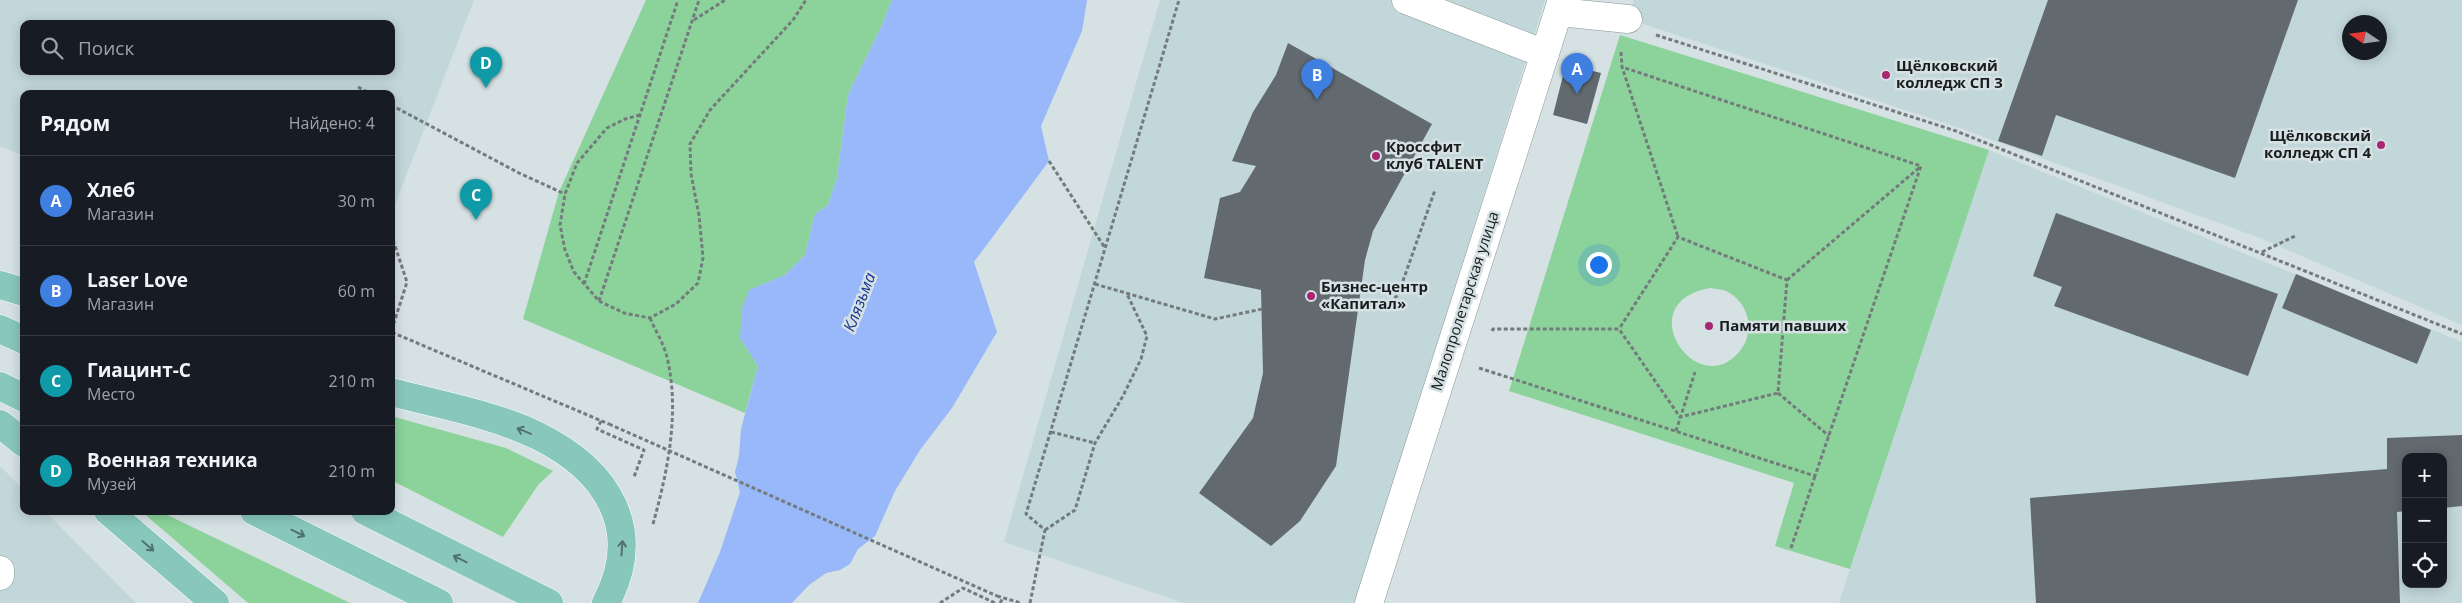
<!DOCTYPE html>
<html lang="ru">
<meta charset="utf-8">
<style>
:root{--surface:#171b24;--page:#20242c;--text:#f1f3f6;--muted:#9ea1a6;--line:#363941;--accent:#d197ba}
body{margin:0;font-family:"Open Sans",sans-serif;background:var(--page);color:var(--text)}
.controls{position:absolute;right:15px;bottom:15px;display:grid;overflow:hidden;border-radius:10px;box-shadow:0 2px 12px #0003}
.controls button{width:45px;height:45px;display:grid;place-items:center;padding:0;border:0;border-bottom:1px solid var(--line);background:var(--surface);color:var(--text);font:25px sans-serif}
.compass{position:absolute;left:2342px;top:15px;width:45px;height:45px;border-radius:50%;background:var(--surface);box-shadow:0 2px 12px #0003;rotate:283deg}
.you{position:absolute;left:1598px;top:264px;width:18px;height:18px;margin:-12px;border:4px solid #fff;border-radius:50%;background:#1a73e8;box-shadow:0 0 0 8px #1a73e833}
.badge{display:grid;place-items:center;width:32px;height:32px;border-radius:50%;background:var(--accent);color:#fff;font-size:16px;font-weight:700}
.pin{position:absolute;translate:-50% -41px;filter:drop-shadow(0 1px 2px #0008)}
.pin::after{content:'';position:absolute;top:26px;width:18px;height:15px;background:inherit;clip-path:polygon(0 0,100% 0,50% 100%)}
.list{margin:0;padding:0;list-style:none}
h2{display:flex;justify-content:space-between;align-items:center;height:65px;margin:0;padding:0 20px;font-size:21px}
h2 small{font-size:16px;font-weight:400;color:var(--muted)}
.list li{display:grid;grid-template-columns:32px 1fr auto;gap:15px;align-items:center;box-sizing:border-box;height:90px;padding:0 20px;border-top:1px solid var(--line)}
.list b{display:block;font-size:19px;white-space:nowrap}
.list p{margin:0;font-size:16px;white-space:nowrap;color:var(--muted)}
.list em{font-size:16px;font-style:normal;color:var(--muted)}
.icon{flex:none;width:28px;height:28px;fill:none;stroke:currentColor;stroke-width:2;stroke-linecap:round;stroke-linejoin:round}
.map{position:relative;flex:none;width:2462px;height:603px;overflow:hidden}
.search{position:absolute;background:var(--surface);box-shadow:0 2px 12px #0003;left:20px;top:20px;width:375px;height:55px;display:flex;align-items:center;gap:12px;box-sizing:border-box;padding:0 18px;border-radius:10px;color:var(--muted);font-size:19px}
.panel{position:absolute;background:var(--surface);box-shadow:0 2px 12px #0003;left:20px;top:90px;width:375px;height:425px;border-radius:10px}
.map>svg:first-child{display:block}
.built{fill:#c2d7da;fill-rule:evenodd}
.green{fill:#8bd39a;fill-rule:evenodd}
.water{fill:#99b8f9}
.building{fill:#626a6f}
.lines{fill:none;stroke-linecap:round;stroke-linejoin:round}
.minor-casing{stroke:#8b9698;stroke-width:29}
.major-casing{stroke:#fff;stroke-width:29}
.path{stroke:#737b7c;stroke-width:3;stroke-dasharray:4 2.5;stroke-linecap:butt}
.minor{stroke:#fff;stroke-width:28}
.major{stroke:#88c7bc;stroke-width:28}
.path-bridge{stroke:#737b7c;stroke-width:3;stroke-dasharray:4 2.5;stroke-linecap:butt}
.oneway{stroke:#50726d}
.poi-dot{fill:#a92671;stroke:#d5e1e3;stroke-width:2}
.labels{text-anchor:middle;stroke-width:5;stroke-linejoin:round;paint-order:stroke}
.poi-label{font-size:15px;font-weight:bold;fill:#191d1e;stroke:#d5e1e3;text-anchor:start}
.street-label{font-size:15px;fill:#191d1e;stroke:#d5e1e3}
.water-label{font-size:16px;font-style:italic;fill:#163690;stroke:#d5e1e3}
</style>
<div class="map">
<svg width="2462" height="603" viewBox="0 0 2462 603">
<rect width="100%" height="100%" fill="#d5e1e3"/>
<path class="built" d="M 0,0 L 474,0 L 391,215 L 391,94 L 24,94 L 24,156 L 0,146 ZM 24,24 L 391,24 L 391,71 L 24,71 Z
M 1160,0 L 1545,0 L 1356,603 L 1184,603 L 1004,542 Z
M 1634,0 L 2462,0 L 2462,325 L 2260,238 L 1957,127 L 1628,19 ZM 2350,22 L 2380,22 L 2380,52 L 2350,52 Z
M 1989,150 L 2462,342 L 2462,603 L 1839,603 ZM 2406,457 L 2443,457 L 2443,584 L 2406,584 Z
M 0,466 L 24,490 L 24,511 L 45,511 L 136,603 L 0,603 Z"/>
<path class="green" d="M 646,0 L 892,0 L 883,23 L 848,95 L 837,178 L 828,205 L 815,214 L 805,255 L 785,275 L 749,290 L 740,338 L 758,366 L 745,413 L 523,319 L 559,192 Z
M 1620,35 L 1989,150 L 1850,569 L 1775,546 L 1794,483 L 1509,391 ZM 1710,288 C 1716,289 1723,289 1728,292 C 1748,303 1755,329 1742,348 C 1701,407 1626,303 1710,288 Z
M 391,416 L 506,448 L 553,471 L 538,485 L 503,537 L 391,480 Z
M 141,511 L 159,511 L 350,603 L 248,603 Z"/>
<path class="water" d="M 892,0 L 1087,0 L 1082,31 L 1041,126 L 1049,161 L 974,262 L 997,332 L 952,408 L 920,450 L 895,491 L 875,536 L 858,549 L 850,564 L 840,570 L 826,573 L 809,585 L 792,603 L 698,603 L 720,552 L 740,492 L 735,472 L 739,456 L 741,429 L 758,366 L 740,338 L 742,308 L 749,290 L 785,275 L 805,255 L 815,214 L 828,205 L 837,178 L 848,95 L 883,23 Z"/>
<path class="building" d="M 2048,0 L 2298,0 L 2235,178 L 2056,115 L 2042,156 L 1998,141 Z
M 1288,43 L 1432,124 L 1373,231 L 1365,260 L 1336,466 L 1300,521 L 1271,546 L 1199,493 L 1253,418 L 1263,373 L 1261,290 L 1204,278 L 1220,198 L 1240,192 L 1256,166 L 1232,161 L 1253,112 L 1276,75 Z
M 1566,64 L 1601,73 L 1587,124 L 1553,115 Z
M 2056,213 L 2278,294 L 2248,376 L 2054,306 L 2062,287 L 2033,276 Z
M 2296,274 L 2431,330 L 2417,364 L 2282,308 Z
M 2462,435 L 2462,506 L 2443,508 L 2443,457 L 2406,457 L 2406,511 L 2397,512 L 2400,603 L 2036,603 L 2030,498 L 2387,469 L 2387,438 Z"/>
<g class="lines">
<defs>
<path id="minor" d="M 1406,0 L 1545,54
M 1559,12 L 1628,19
M 0,570 L 0,576
M 1369,603 L 1562,0"/>
<path id="major" d="M 0,285 L 24,292
M 0,329 L 24,340
M 0,386 L 24,398
M 391,392 C 440,405 493,414 538,436 C 607,470 645,529 606,603
M 0,424 L 24,443
M 108,511 L 215,603
M 254,511 L 439,603
M 365,511 L 549,603"/>
</defs>
<use href="#minor" class="minor-casing"/>
<use href="#major" class="major-casing"/>
<path class="path" d="M 694,20 L 725,0
M 1656,35 L 1956,131 L 2462,334
M 1621,52 L 1622,67 L 1678,237
M 358,87 L 371,94
M 391,105 L 519,173 L 565,194
M 640,115 L 625,119 L 607,128 L 577,163 L 565,194 L 560,225 L 565,250 L 574,272 L 599,301 L 624,313 L 650,318 L 676,304 L 698,283 L 703,258 L 699,215 L 691,174 L 690,144 L 710,110 L 793,20 L 806,0
M 1049,161 L 1105,248
M 391,234 L 407,282 L 391,332 L 609,424
M 2262,252 L 2297,235
M 1787,280 L 1920,167
M 584,284 L 678,0
M 1095,284 L 1215,319 L 1262,309
M 599,301 L 699,0
M 1359,301 L 1386,306 L 1398,295 L 1435,190
M 650,318 C 655,330 664,344 667,357 C 680,412 668,470 653,524
M 1492,331 L 1493,329 L 1619,329 L 1680,417 L 1778,393 L 1787,280 L 1678,237 L 1619,329
M 1479,368 L 1815,476 L 1921,166 L 1622,67
M 1778,393 L 1829,436
M 601,421 L 597,429 L 644,450 L 634,477
M 1676,431 L 1695,372
M 1051,432 L 1095,443
M 1045,530 L 1075,510 L 1095,443 L 1123,396 L 1141,359 L 1147,336 L 1127,294
M 1791,548 L 1815,476
M 997,596 L 1021,603
M 940,603 L 963,588 L 995,603
M 1000,603 L 1003,598
M 1030,603 L 1045,530 L 1026,514 L 1179,0"/>
<use href="#minor" class="minor"/>
<use href="#major" class="major"/>
<path class="path-bridge" d="M 609,424 L 997,596"/>
</g>
<defs><path id="oneway-shaft" d="M-6 0H5M1.5-3L5.5 0L1.5 3" fill="none" stroke-width="1.6" stroke-linecap="round" stroke-linejoin="round" transform="scale(1.25)"/></defs>
<g class="oneway">
<use href="#oneway-shaft" transform="translate(524 431) rotate(-158)"/>
<use href="#oneway-shaft" transform="translate(298 533) rotate(26)"/>
<use href="#oneway-shaft" transform="translate(148 546) rotate(41)"/>
<use href="#oneway-shaft" transform="translate(622 548) rotate(-86)"/>
<use href="#oneway-shaft" transform="translate(460 559) rotate(-153)"/>
</g>
<g class="poi-dot">
<circle cx="1886" cy="75" r="5"/>
<circle cx="2381" cy="145" r="5"/>
<circle cx="1376" cy="156" r="5"/>
<circle cx="1311" cy="296" r="5"/>
<circle cx="1709" cy="326" r="5"/>
</g>
<g class="labels">
<g class="poi-label">
<text x="1896" y="71">Щёлковский<tspan x="1896" dy="17">колледж СП 3</tspan></text>
<text x="2371" y="141" text-anchor="end">Щёлковский<tspan x="2371" dy="17">колледж СП 4</tspan></text>
<text x="1386" y="152">Кроссфит<tspan x="1386" dy="17">клуб TALENT</tspan></text>
<text x="1321" y="292">Бизнес-центр<tspan x="1321" dy="17">«Капитал»</tspan></text>
<text x="1719" y="331">Памяти павших</text>
</g>
<g class="street-label">
<text transform="translate(1465 301) rotate(-72)" y="5">Малопролетарская улица</text>
</g>
<g class="water-label">
<text transform="translate(859 302) rotate(-69)" y="6">Клязьма</text>
</g>
</g>
</svg>
<div class="controls">
<button>+</button>
<button>−</button>
<button><svg class="icon" aria-label="locate" viewBox="0 0 24 24"><circle cx="12" cy="12" r="6"/><path d="M12 2v4M12 18v4M2 12h4M18 12h4"/></svg></button>
</div>
<svg class="compass" viewBox="-18 -18 36 36"><path d="M0-13l5 13h-10z" fill="#e53935"/><path d="M0 13l5-13h-10z" fill="#9ea1a6"/></svg>
<div class="you"></div>
<div class="pin badge" style="left:1577px;top:94px;background:#3f7fe0">A</div>
<div class="pin badge" style="left:1317px;top:100px;background:#3f7fe0">B</div>
<div class="pin badge" style="left:476px;top:220px;background:#0f9aa8">C</div>
<div class="pin badge" style="left:486px;top:88px;background:#0f9aa8">D</div>
<div class="search"><svg class="icon" aria-label="search" viewBox="0 0 24 24"><circle cx="10" cy="10" r="6"/><path d="M15 15l6 6"/></svg>Поиск</div>
<section class="panel">
<h2>Рядом<small>Найдено: 4</small></h2>
<ul class="list">
<li><span class="badge" style="background:#3f7fe0">A</span><div><b>Хлеб</b><p>Магазин</p></div><em>30 m</em></li>
<li><span class="badge" style="background:#3f7fe0">B</span><div><b>Laser Love</b><p>Магазин</p></div><em>60 m</em></li>
<li><span class="badge" style="background:#0f9aa8">C</span><div><b>Гиацинт-С</b><p>Место</p></div><em>210 m</em></li>
<li><span class="badge" style="background:#0f9aa8">D</span><div><b>Военная техника</b><p>Музей</p></div><em>210 m</em></li>
</ul>
</section>
</div>
